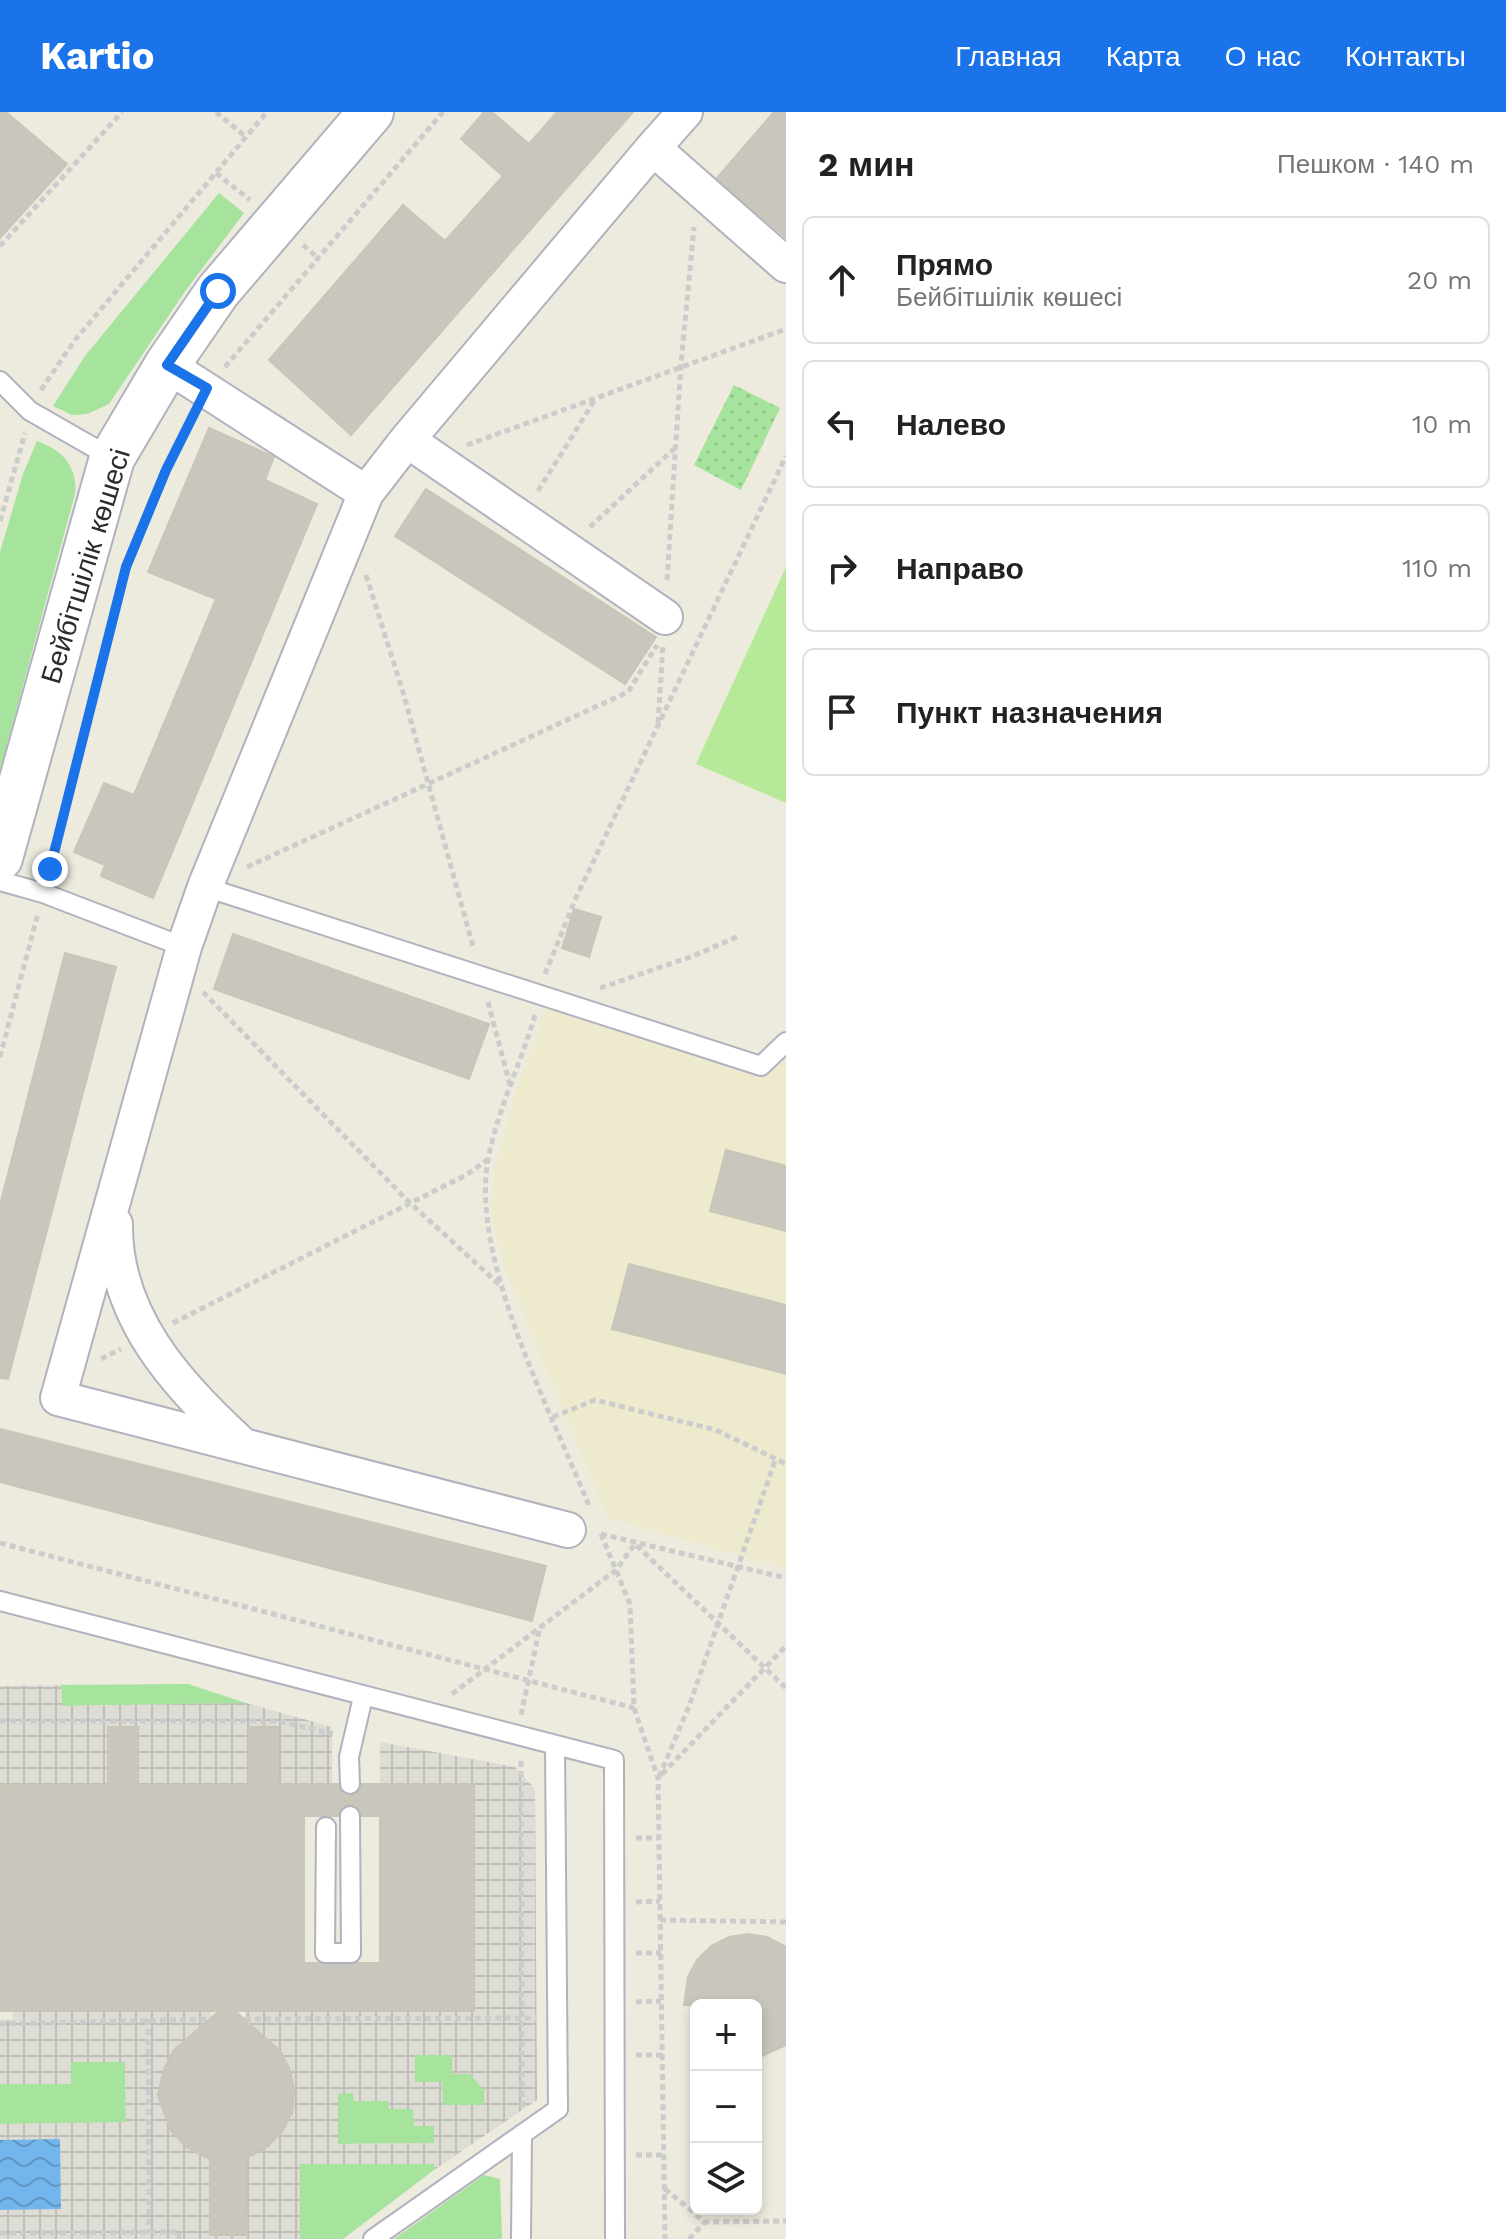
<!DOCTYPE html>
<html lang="ru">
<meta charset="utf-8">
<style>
:root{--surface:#fff;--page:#f6f6f6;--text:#222;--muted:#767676;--line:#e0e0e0;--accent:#1a73e8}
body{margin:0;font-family:"Work Sans",sans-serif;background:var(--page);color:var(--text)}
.controls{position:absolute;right:24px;bottom:24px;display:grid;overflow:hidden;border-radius:12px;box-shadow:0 4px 12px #0003}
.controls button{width:72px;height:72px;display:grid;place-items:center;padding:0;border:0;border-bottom:2px solid var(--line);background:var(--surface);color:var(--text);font:40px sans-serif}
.stop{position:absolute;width:24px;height:24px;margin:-18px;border:6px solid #1a73e8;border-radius:50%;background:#fff}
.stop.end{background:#1a73e8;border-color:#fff;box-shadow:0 2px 8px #0008}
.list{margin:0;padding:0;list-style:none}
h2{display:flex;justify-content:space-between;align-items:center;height:104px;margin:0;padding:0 32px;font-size:34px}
h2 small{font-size:26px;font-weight:400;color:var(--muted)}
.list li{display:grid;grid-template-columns:52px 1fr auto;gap:24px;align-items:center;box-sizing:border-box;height:128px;margin:0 16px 16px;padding:0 16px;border:2px solid var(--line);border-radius:12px}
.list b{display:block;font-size:30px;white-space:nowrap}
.list p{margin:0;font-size:26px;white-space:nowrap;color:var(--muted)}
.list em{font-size:26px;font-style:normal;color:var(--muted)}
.icon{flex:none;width:44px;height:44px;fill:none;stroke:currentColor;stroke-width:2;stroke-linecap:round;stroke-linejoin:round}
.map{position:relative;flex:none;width:786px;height:2127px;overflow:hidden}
header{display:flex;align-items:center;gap:48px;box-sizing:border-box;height:112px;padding:0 40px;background:var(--accent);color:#fff}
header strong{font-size:38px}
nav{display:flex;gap:44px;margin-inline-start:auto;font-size:28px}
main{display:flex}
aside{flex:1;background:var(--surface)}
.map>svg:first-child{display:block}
.education{fill:#eeeace}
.grass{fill:#a6e39c}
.park{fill:url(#park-dots)}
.pitch{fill:#b7ea98}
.plaza{fill:url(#plaza-grid);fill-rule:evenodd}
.water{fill:url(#water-waves)}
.building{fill:#c9c6be;stroke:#c9c6b8;stroke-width:2;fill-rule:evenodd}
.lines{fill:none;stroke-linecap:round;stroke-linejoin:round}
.lane-casing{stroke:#b2b2bf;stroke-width:22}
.street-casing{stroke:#b2b2bf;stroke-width:38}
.secondary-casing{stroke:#b2b2bf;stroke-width:48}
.path{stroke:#ccc;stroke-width:5;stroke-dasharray:6 4;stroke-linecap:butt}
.lane{stroke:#fff;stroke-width:18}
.street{stroke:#fff;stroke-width:34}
.secondary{stroke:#fff;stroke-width:44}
.route{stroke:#1a73e8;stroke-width:10}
.labels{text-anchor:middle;stroke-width:6;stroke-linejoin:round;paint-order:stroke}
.street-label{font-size:28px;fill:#2c2c2c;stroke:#fff}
</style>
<header>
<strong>Kartio</strong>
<nav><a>Главная</a><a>Карта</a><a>О нас</a><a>Контакты</a></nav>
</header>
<main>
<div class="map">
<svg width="786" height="2127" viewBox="0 0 786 2127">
<defs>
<pattern id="park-dots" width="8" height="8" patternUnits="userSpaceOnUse" patternTransform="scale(2)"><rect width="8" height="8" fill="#a6e39c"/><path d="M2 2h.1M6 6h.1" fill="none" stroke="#8fc387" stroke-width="1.8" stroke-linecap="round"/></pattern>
<pattern id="plaza-grid" width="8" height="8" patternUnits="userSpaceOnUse" patternTransform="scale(2)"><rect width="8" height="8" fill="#dddcd5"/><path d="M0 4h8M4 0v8" fill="none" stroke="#bebdb7"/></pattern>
<pattern id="water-waves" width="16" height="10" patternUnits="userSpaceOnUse" patternTransform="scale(2)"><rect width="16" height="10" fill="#73b6ed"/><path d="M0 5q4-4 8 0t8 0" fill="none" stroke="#5f94c0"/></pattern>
</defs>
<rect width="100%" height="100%" fill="#edeade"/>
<path class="education" d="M 549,892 L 766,965 L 786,945 L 786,1457 L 608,1406 L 505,1157 L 490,1099 L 495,1056 L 518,972 Z"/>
<path class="grass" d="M 219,81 L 244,101 L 186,178 L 109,292 L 87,302 L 72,303 L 53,294 L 85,244 Z
M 37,329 C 62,338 78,354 75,382 L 0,658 L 0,440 L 23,362 Z
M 188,1572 L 246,1591 L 62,1594 L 61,1573 Z
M 415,1943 L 452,1943 L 485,1978 L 485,1993 L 442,1993 L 415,1970 Z
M 70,1950 L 125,1950 L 126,2011 L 0,2012 L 0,1972 L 70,1972 Z
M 338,1981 L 354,1981 L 354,1989 L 388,1989 L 389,1997 L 414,1997 L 434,2014 L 434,2031 L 338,2032 Z
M 300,2052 L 434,2052 L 434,2058 L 343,2127 L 300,2127 Z
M 484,2063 L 500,2067 L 502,2127 L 394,2127 Z"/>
<path class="park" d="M 734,273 L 780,296 L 741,378 L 694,353 Z"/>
<path class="pitch" d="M 786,455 L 786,691 L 696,652 Z"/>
<path class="plaza" d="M 61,1573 L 62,1594 L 246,1591 L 332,1615 L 332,1672 L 278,1672 L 278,1615 L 250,1615 L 249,1673 L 138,1673 L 138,1615 L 109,1615 L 108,1673 L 0,1673 L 0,1574 Z
M 380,1630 L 515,1655 L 535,1677 L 537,1988 L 434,2058 L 434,2052 L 300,2052 L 300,2127 L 0,2127 L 0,2098 L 61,2096 L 60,2027 L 0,2028 L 0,2012 L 126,2010 L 125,1950 L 71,1950 L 71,1972 L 0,1972 L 0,1908 L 12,1908 L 13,1899 L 211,1899 L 211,1917 L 174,1938 L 164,1957 L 158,1983 L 171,2019 L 186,2035 L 210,2045 L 210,2123 L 247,2123 L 246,2046 L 267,2035 L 282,2020 L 292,2001 L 294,1979 L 290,1958 L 280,1939 L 245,1917 L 245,1899 L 474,1899 L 474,1672 L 380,1672 ZM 415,1943 L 452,1943 L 452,1962 L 470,1962 L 484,1978 L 484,1993 L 443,1993 L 442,1970 L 415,1970 ZM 353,1981 L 354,1989 L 388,1989 L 389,1997 L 413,1997 L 414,2014 L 434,2014 L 434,2031 L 338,2032 L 338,1982 Z"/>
<path class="water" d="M 60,2027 L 61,2097 L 0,2098 L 0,2028 Z"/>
<path class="building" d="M 0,0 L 6,0 L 67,52 L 0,126 Z
M 484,0 L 492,0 L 529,32 L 557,0 L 633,0 L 351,323 L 269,248 L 403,93 L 445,129 L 503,64 L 461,27 Z
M 774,0 L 786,0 L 786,126 L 717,66 Z
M 209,316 L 274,345 L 265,368 L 317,392 L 153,786 L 101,764 L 105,753 L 74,740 L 104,671 L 134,683 L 216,487 L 148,460 Z
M 426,377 L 656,525 L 625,572 L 395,424 Z
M 574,797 L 601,805 L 589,845 L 562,836 Z
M 233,822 L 489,912 L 469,967 L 214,877 Z
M 65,841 L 116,855 L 8,1267 L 0,1266 L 0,1093 Z
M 726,1038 L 786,1054 L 786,1119 L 710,1099 Z
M 629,1152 L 786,1193 L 786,1262 L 612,1217 Z
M 0,1317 L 546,1454 L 532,1509 L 0,1370 Z
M 108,1615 L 138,1615 L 138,1673 L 249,1673 L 249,1615 L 278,1615 L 278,1672 L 338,1672 L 340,1679 L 350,1684 L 357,1682 L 362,1672 L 474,1672 L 474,1899 L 235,1899 L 280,1939 L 290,1958 L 294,1979 L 292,2001 L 282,2020 L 267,2035 L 246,2046 L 247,2123 L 210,2123 L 210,2047 L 186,2035 L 171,2019 L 158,1983 L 164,1957 L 174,1938 L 219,1899 L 0,1899 L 0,1673 L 108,1673 ZM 349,1692 L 357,1694 L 362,1704 L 380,1704 L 380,1851 L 304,1851 L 304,1704 L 338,1704 L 340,1697 Z
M 748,1822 L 767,1825 L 786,1835 L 786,1933 L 756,1947 L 756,1893 L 684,1893 L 688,1865 L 697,1848 L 711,1834 L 729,1825 Z"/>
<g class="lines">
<defs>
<path id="lane" d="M 0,269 L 30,299 L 112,346
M 0,769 L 43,781 L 184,835
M 205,775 L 761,954 L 786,930
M 0,1489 L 614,1648 L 615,2127
M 350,1672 L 349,1645 L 363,1585
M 326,1715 L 325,1841 L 351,1841 L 350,1704
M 373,2127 L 558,1997 L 555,1634
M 521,2127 L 522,2022"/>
<path id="street" d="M 653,36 L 685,0
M 167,253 L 366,381
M 407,328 L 665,505
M 115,1112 C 114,1204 176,1272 239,1330
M 568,1418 L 58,1286 L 184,835 L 205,775 L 366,381 L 407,328 L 653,36 L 786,153"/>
<path id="secondary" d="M 0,746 L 112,346 L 167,253 L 218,179 L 371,0"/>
</defs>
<use href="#lane" class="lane-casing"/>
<use href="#street" class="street-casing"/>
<use href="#secondary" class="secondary-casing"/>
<path class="path" d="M 216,0 L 246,25
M 216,61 L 250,88
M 303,133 L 318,146
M 0,134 L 122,0
M 225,255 L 443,0
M 41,278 L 75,228 L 267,0
M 467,333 L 786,217
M 538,379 L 596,286
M 0,409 L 25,321
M 590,415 L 676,335
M 366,463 L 403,580 L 474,838
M 667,468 L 681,252 L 694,115
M 658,611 L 663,533
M 247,755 L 628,580 L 657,533
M 49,761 L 126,455 L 166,358 L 191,306
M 545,862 L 575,788 L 786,344
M 600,876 L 693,844 L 739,824
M 203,880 L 409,1090 L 503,1176
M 488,890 L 511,977
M 535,903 C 521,951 497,999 488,1048 C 470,1147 552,1301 589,1394
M 0,945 L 38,801
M 173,1211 L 466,1063 L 487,1048
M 101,1247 L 121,1237
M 553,1305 L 595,1288 L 716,1318 L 786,1352
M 601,1422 L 630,1492 L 634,1596 L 658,1666 L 665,2127
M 601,1422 L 786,1466
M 0,1431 L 634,1596
M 452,1582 L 616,1458 L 635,1432 L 786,1576
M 521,1603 L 540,1515
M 0,1609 L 279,1609 L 333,1622
M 521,1649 L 522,1995
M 662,1662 L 786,1534
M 659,1665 L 689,1594 L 775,1349
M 636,1726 L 659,1726
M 636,1790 L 660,1789
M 660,1808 L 786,1810
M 636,1841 L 661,1841
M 636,1890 L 661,1889
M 148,1907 L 149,2121
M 245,1907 L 536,1906
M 0,1912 L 211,1907
M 636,1943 L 662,1943
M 636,2043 L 664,2043
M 665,2077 L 705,2110 L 786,2109
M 0,2121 L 179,2120 L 179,2127
M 689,2127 L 705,2110"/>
<use href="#lane" class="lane"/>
<use href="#street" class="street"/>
<use href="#secondary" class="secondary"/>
</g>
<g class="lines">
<path class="route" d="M 50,757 L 126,455 L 166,358 L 207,276 L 167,253 L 218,179"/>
</g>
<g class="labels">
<g class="street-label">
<text transform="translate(85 454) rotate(-73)" y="10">Бейбітшілік көшесі</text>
</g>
</g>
</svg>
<div class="controls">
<button>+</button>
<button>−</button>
<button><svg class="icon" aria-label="layers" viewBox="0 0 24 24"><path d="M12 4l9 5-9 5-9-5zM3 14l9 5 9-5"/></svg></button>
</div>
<div class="stop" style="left:218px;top:179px"></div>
<div class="stop end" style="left:50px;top:757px"></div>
</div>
<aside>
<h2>2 мин<small>Пешком · 140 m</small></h2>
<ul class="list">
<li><svg class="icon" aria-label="ahead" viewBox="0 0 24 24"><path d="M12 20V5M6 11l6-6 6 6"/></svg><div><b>Прямо</b><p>Бейбітшілік көшесі</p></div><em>20 m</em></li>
<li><svg class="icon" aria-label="left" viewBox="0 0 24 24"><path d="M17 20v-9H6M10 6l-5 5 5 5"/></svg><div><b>Налево</b></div><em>10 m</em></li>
<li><svg class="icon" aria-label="right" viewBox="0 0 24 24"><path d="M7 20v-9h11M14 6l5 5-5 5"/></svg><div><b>Направо</b></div><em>110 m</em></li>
<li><svg class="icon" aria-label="arrive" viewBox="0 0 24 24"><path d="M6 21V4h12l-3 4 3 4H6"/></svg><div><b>Пункт назначения</b></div></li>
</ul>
</aside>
</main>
